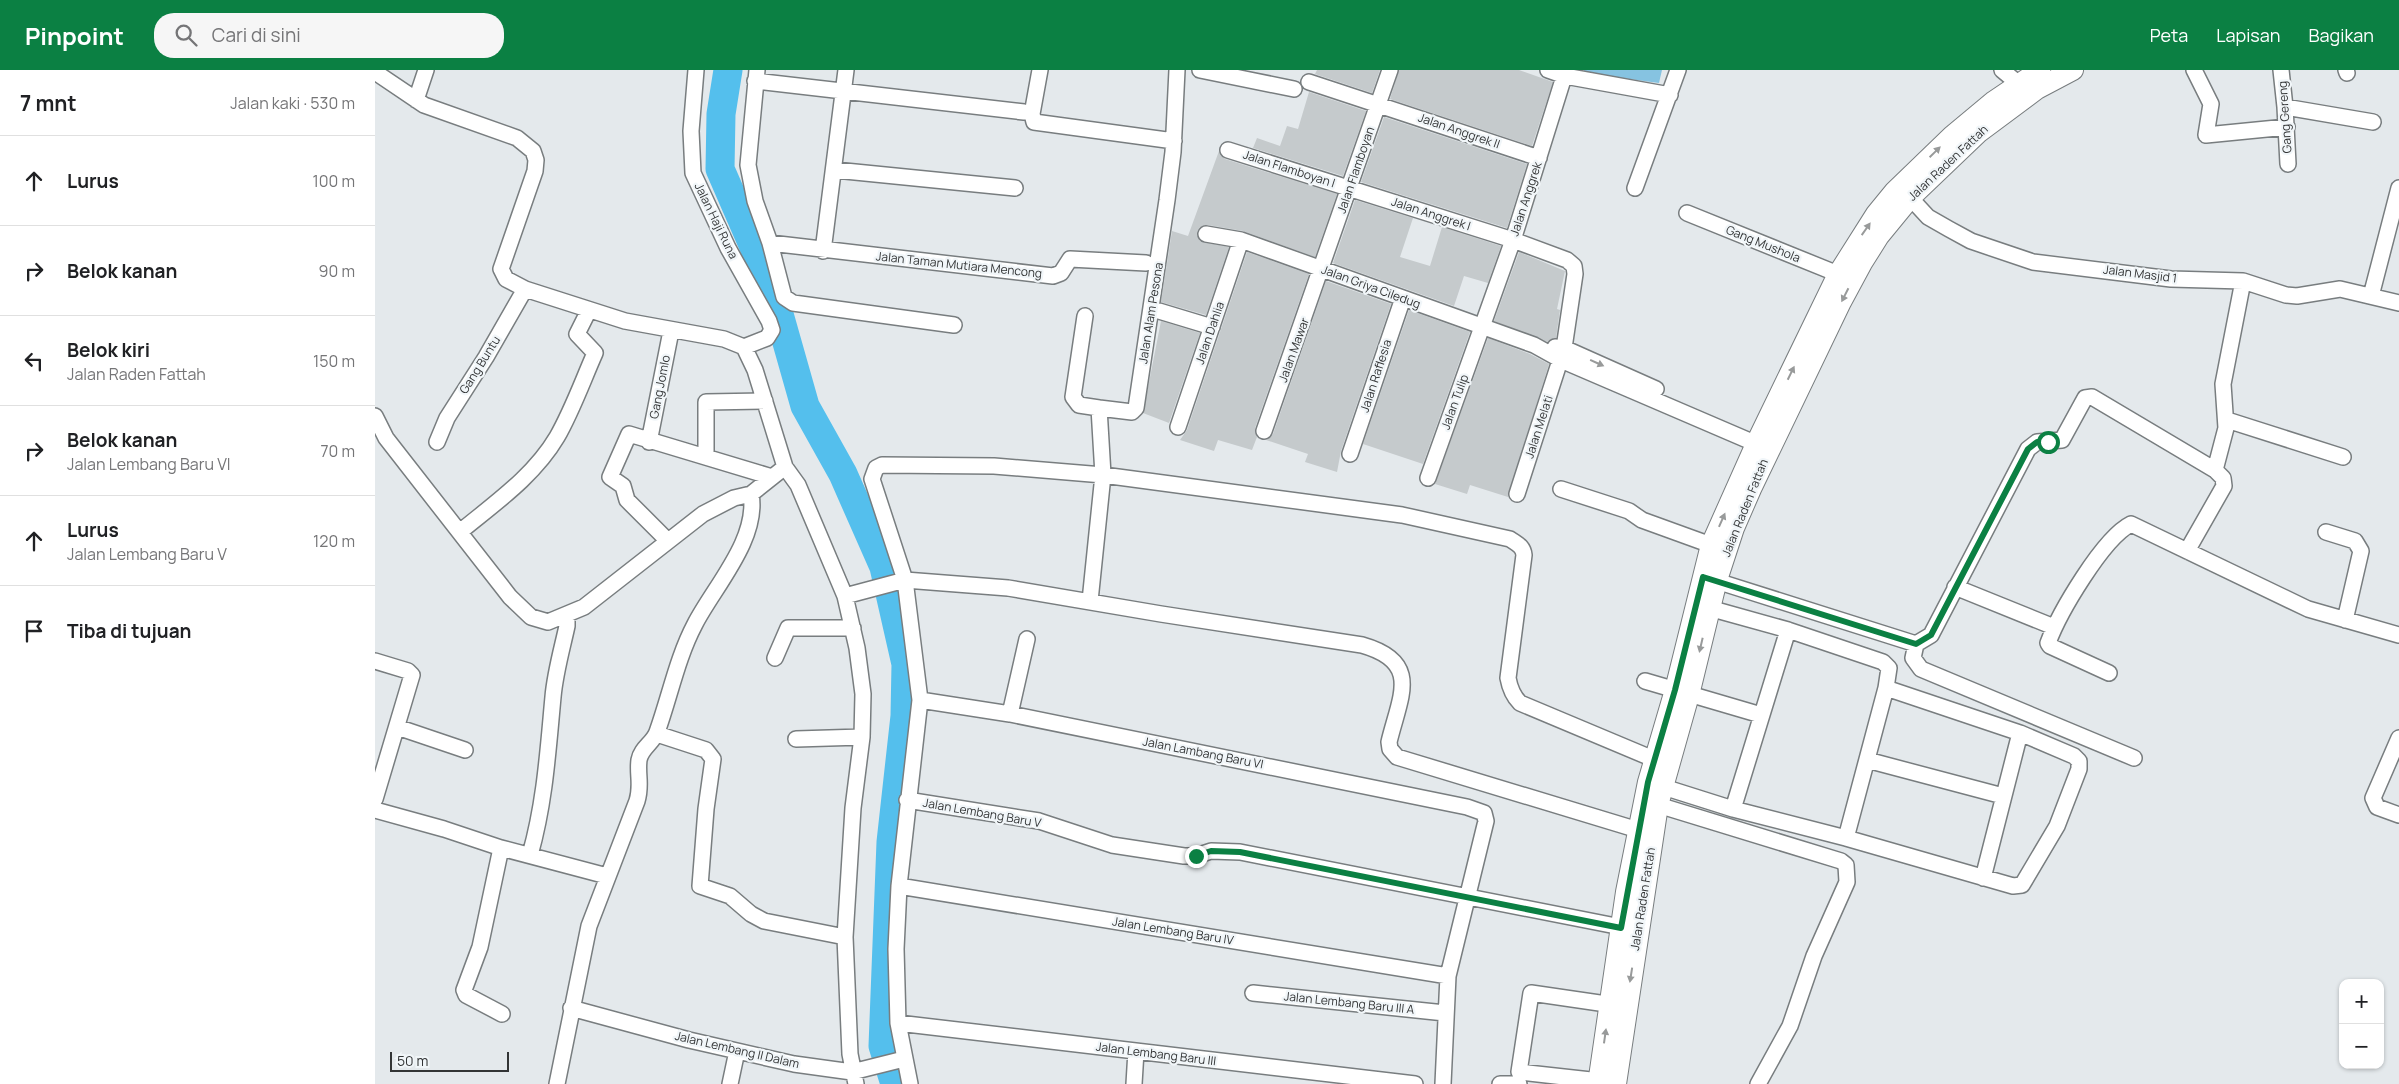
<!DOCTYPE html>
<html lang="id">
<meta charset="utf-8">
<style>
:root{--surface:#fff;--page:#f6f6f6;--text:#202124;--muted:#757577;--line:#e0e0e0;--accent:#0b8043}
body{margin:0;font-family:Manrope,sans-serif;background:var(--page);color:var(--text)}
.controls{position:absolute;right:15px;bottom:15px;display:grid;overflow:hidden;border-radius:10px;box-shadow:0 1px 4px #0004}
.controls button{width:45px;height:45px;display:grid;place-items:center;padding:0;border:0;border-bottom:1px solid var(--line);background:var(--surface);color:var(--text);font:25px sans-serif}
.scale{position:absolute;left:15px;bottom:12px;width:119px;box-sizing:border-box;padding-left:5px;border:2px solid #323435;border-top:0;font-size:14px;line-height:18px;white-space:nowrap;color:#323435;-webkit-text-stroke:4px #f1f6f9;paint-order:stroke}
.stop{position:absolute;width:15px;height:15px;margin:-11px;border:4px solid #0b8043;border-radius:50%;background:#fff}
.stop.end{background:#0b8043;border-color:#fff;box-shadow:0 1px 5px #0008}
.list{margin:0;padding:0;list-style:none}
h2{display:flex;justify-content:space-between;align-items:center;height:65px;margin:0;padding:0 20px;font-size:21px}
h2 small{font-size:16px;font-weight:400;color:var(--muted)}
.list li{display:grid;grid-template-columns:32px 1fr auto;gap:15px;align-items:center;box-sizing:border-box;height:90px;padding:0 20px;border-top:1px solid var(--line)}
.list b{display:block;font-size:19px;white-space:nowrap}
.list p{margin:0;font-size:16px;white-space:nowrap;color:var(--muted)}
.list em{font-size:16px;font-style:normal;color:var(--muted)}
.icon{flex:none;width:28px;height:28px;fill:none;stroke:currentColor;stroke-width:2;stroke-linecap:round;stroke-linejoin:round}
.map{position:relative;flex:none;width:2024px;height:1014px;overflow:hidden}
header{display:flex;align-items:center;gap:30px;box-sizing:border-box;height:70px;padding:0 25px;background:var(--accent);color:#fff}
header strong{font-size:24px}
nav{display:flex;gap:28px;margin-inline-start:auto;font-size:18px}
.search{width:350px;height:45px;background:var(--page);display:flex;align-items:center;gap:12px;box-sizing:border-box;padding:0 18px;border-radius:20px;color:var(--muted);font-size:19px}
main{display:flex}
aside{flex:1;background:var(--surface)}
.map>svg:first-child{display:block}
.green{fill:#86c3e1}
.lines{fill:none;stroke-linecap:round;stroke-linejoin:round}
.river{stroke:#54bfed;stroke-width:29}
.building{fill:#c5cacc}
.minor-casing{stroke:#787d7f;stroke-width:18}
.major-casing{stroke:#787d7f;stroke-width:22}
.minor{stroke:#fff;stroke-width:15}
.major{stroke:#fff;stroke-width:20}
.oneway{fill:#989a9a}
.route{stroke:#0b8043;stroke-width:6}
.labels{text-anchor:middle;stroke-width:4.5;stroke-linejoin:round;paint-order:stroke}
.street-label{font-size:12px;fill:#323435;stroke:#f1f6f9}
</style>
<header>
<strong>Pinpoint</strong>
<div class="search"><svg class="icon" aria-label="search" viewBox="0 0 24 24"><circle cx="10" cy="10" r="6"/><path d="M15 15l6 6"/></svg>Cari di sini</div>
<nav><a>Peta</a><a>Lapisan</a><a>Bagikan</a></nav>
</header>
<main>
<aside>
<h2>7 mnt<small>Jalan kaki · 530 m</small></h2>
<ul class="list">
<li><svg class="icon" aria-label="ahead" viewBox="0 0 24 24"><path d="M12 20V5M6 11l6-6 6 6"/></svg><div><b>Lurus</b></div><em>100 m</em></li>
<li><svg class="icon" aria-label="right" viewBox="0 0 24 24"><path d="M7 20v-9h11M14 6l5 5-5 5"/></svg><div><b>Belok kanan</b></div><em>90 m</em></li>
<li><svg class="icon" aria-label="left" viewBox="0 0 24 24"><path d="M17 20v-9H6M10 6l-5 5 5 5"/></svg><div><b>Belok kiri</b><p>Jalan Raden Fattah</p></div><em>150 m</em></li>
<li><svg class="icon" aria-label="right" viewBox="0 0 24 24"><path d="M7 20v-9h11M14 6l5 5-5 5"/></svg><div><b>Belok kanan</b><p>Jalan Lembang Baru VI</p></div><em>70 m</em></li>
<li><svg class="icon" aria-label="ahead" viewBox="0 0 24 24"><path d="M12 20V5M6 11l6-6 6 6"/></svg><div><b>Lurus</b><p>Jalan Lembang Baru V</p></div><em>120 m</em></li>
<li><svg class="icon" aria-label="arrive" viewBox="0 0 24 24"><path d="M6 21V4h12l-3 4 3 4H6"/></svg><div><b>Tiba di tujuan</b></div></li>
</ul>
</aside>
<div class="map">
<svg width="2024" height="1014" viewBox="0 0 2024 1014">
<rect width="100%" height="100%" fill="#e4e9ec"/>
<path class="green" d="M 1209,0 L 1287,0 L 1284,13 L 1209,3 Z"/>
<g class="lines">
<path class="river" d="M 353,0 L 346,44 L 345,99 L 396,216 L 430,336 L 468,404 L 509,497 L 531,594 L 530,646 L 516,772 L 508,976 L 520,1014"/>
</g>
<path class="building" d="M 942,0 L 1005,0 L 997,23 L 940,4 Z
M 1024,0 L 1144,0 L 1178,12 L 1157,76 L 1015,29 Z
M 934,22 L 991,41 L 968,106 L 878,78 L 882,68 L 905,76 L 912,56 L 923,59 Z
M 1009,47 L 1152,94 L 1132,158 L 986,112 Z
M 844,81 L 850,89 L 962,124 L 940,187 L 868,161 L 833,155 L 824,158 L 822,163 L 825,171 L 854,177 L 831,245 L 786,232 L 797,161 L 813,166 Z
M 980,130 L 1038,148 L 1025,187 L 1055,196 L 1067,157 L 1126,176 L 1113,213 L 1089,206 L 1079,236 L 958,193 Z
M 872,182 L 934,204 L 880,358 L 882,367 L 877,380 L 843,370 L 839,381 L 805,370 L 812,360 Z
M 1144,182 L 1190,201 L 1182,239 L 1185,240 L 1181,268 L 1172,272 L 1119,251 Z
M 951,211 L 1016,234 L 966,381 L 962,402 L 930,392 L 933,384 L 891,370 L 898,364 Z
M 1034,240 L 1095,262 L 1048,394 L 988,374 Z
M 786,251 L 825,263 L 794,353 L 768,343 Z
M 1113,268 L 1155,284 L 1174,294 L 1133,427 L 1095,415 L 1092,424 L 1060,414 Z"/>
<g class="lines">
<defs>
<path id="minor" d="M 321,0 L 316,61 L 318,103 L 353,178 L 394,251 L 397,260 L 392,268 L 369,277
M 382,0 L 373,95 L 380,131 L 395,173 L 409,227 L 418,233 L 579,255
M 665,0 L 657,44 L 659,52 L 799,71
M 825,0 L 919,19
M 1173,0 L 1190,6 L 1295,25
M 1627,0 L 1651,20
M 1819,0 L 1836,34 L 1831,65 L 1912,57
M 1906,0 L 1910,37 L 1913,94
M 1971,0 L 1972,3
M 0,2 L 49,35 L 142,68 L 158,81 L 161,90 L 160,101 L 126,199 L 131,209 L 150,219 L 250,251 L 349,269 L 369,277 L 380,300 L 410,397 L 423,415 L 470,526 L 482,578 L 488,624 L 487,667 L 478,738 L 470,867 L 475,984 L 481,1014
M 380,11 L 649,42
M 934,12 L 1164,88
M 41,30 L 51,0
M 1910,37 L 1998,52
M 853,80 L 1138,170 L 1192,190 L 1199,196 L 1200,204 L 1189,278 L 1142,424
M 460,100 L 640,118
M 1260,118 L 1303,0
M 1528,120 L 1553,147 L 1574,159 L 1596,171 L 1658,192 L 1796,209 L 1868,211 L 1911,225 L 1922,226 L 1965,219 L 2024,233
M 1312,143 L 1463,204
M 831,164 L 866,170 L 1159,275 L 1186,290 L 1391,378
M 395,173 L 678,206 L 686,203 L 695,189 L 771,193
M 448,181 L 471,0
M 1996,226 L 2024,118
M 784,241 L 837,257
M 710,246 L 698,327 L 704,335 L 724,338
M 1180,277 L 1189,278 L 1281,319
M 0,346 L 11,368 L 135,527 L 156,547 L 173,552 L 209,537 L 328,444 L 359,428 L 376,424 L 410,397
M 1852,350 L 1968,387
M 803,357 L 866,170
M 889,361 L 1015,0
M 62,372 L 72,348 L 111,287 L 150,219
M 274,372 L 296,261
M 975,384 L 1028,228
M 331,387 L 331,332 L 390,331
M 1840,400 L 1851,358 L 1848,314 L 1868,211
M 1053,408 L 1138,170 L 1191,0
M 1186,419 L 1254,441 L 1267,450 L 1336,475
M 86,461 C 120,433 159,406 182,367 C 197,341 208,310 220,283 L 202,264 L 214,240
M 1951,462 L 1980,471 L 1986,481 L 1970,550
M 293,471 L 252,430 L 248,416 L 235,407 L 254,364 L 397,407
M 1332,508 L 1541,574 L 1556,565 L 1653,379 L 1662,372 L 1687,370 L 1710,328 L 1717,327 L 1840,400 L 1848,408 L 1849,416 L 1812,481
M 1580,517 L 1679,557
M 470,526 L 530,510 L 633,518 L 786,544 L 987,575 C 1047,592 1025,626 1014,672 L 1015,679 L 1022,687 L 1273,763
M 715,531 L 728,405 L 724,338 L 757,342 L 761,338 L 792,130 L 798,82 L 802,0
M 1334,538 L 1413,560 L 1508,592 L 1514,598 L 1511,618 L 1471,768
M 1541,574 L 1538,588 L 1546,599 L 1759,688
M 400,588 L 413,558 L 478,558
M 0,591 L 33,601 L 37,605 L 0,729
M 1734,603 L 1675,576 L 1673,573 C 1684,543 1728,468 1756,454 L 1933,539 L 2024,565
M 1270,611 L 1386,645
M 545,630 L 635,644 L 1092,737 L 1109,743 L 1111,751 L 1073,906 L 1068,1014
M 635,644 L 652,569
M 22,657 L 90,680
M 282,664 L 331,680 L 338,689 L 331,739 L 325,816 L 355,826 L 376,844 L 389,851 L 470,867
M 2024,668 L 1998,728 L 2002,737 L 2024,745
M 421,669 L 487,667
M 1492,690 L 1628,726
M 1279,714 L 1358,739 L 1471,768 L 1638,816 L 1647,815 L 1682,756 L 1704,699 L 1704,691 L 1699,686 L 1645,663 L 1511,618
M 532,730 L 664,751 L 737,775 L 809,786 L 821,786 L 836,781 L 865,782 L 1246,857
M 1283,735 L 1466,791 L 1471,795 L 1472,812 L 1439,886 L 1415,956 L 1383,1014
M 1358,739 L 1413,560
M 0,740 L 69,759 L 126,778 L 232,806
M 126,778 L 105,877 L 89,920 L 91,925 L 127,944
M 155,785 C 170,732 173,680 178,627 C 180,603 187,579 192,556 L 192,545
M 1608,808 L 1645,663
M 524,816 L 1073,906
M 878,923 L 1070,943
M 196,938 L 314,970 L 419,994 L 477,1002 L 529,989
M 523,953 L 1040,1014
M 1234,1012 L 1144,1002 L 1156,923 L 1245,936
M 182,1014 L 214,856 L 262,731 C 267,715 262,705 264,690 C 266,678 278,673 282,662 C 295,626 302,588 320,554 C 339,517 384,469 376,424
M 355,1014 L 362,981
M 535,1014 L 523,953 L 521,879 L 524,816 L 545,630 L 530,510 L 497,409 L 501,398 L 507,395 L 619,396 L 728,405 L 1027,445 L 1135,469 C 1142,474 1148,476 1149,485 L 1133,608 C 1135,619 1138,626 1145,633 L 1288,693
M 759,1014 L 761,981
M 1125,1014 L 1144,1014"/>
<path id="major" d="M 1223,1014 L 1251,822 L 1273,712 L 1300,620 L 1336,475 L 1385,365 L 1463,204 L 1501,144 L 1519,122 L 1577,66 L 1619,31 L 1665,0
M 1241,1014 L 1283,735 L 1314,625 L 1342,510 L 1359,458 L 1376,419 L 1466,232 L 1487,193 L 1504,166 L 1536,127 L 1603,63 L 1662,19 L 1698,0"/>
</defs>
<use href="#minor" class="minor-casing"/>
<use href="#major" class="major-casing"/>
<use href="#minor" class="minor"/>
<use href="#major" class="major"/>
</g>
<defs><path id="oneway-solid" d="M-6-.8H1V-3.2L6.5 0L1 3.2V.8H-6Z" transform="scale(1.25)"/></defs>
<g class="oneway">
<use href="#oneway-solid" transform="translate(1560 82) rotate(-44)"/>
<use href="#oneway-solid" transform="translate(1491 159) rotate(-55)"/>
<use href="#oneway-solid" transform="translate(1470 225) rotate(117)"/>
<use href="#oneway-solid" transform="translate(1222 293) rotate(24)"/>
<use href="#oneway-solid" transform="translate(1416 303) rotate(-64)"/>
<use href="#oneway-solid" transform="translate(1347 450) rotate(-66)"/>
<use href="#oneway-solid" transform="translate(1326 575) rotate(103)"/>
<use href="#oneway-solid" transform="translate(1256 905) rotate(99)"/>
<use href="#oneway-solid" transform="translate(1230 966) rotate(-82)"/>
</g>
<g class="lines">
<path class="route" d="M 821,786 L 836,781 L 865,782 L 1246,858 L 1273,712 L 1300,620 L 1328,507 L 1541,574 L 1556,565 L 1653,379 L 1662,372 L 1673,372"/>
</g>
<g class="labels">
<g class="street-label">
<text transform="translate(1910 47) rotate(-94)" y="4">Gang Gereng</text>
<text transform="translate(1084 61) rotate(19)" y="4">Jalan Anggrek II</text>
<text transform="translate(1573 93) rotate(-43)" y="4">Jalan Raden Fattah</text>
<text transform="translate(914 99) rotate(18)" y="4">Jalan Flamboyan I</text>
<text transform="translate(981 100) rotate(-71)" y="4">Jalan Flamboyan</text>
<text transform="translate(1151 129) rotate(-72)" y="4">Jalan Anggrek</text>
<text transform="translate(1056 144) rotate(18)" y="4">Jalan Anggrek I</text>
<text transform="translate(341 151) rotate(64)" y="4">Jalan Haji Runa</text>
<text transform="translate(1388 174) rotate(22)" y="4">Gang Mushola</text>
<text transform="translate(584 195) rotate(6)" y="4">Jalan Taman Mutiara Mencong</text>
<text transform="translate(1765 204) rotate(7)" y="4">Jalan Masjid 1</text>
<text transform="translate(996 217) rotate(20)" y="4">Jalan Griya Ciledug</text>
<text transform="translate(776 243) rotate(-81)" y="4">Jalan Alam Pesona</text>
<text transform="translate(835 263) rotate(-71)" y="4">Jalan Dahlia</text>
<text transform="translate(919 280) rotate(-70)" y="4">Jalan Mawar</text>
<text transform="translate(105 295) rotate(-58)" y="4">Gang Buntu</text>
<text transform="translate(1001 306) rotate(-72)" y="4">Jalan Raflesia</text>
<text transform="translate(285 317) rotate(-79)" y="4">Gang Jomlo</text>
<text transform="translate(1080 332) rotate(-70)" y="4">Jalan Tulip</text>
<text transform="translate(1164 357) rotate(-72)" y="4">Jalan Melati</text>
<text transform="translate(1370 438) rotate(-68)" y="4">Jalan Raden Fattah</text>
<text transform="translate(828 683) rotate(11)" y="4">Jalan Lambang Baru VI</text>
<text transform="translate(607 743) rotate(10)" y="4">Jalan Lembang Baru V</text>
<text transform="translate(1268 829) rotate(-81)" y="4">Jalan Raden Fattah</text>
<text transform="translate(798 861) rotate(9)" y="4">Jalan Lembang Baru IV</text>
<text transform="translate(974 933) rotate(6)" y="4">Jalan Lembang Baru III A</text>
<text transform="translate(362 980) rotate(13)" y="4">Jalan Lembang II Dalam</text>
<text transform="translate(781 984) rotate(7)" y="4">Jalan Lembang Baru III</text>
</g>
</g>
</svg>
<div class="controls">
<button>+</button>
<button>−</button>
</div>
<div class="scale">50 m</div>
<div class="stop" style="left:1673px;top:372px"></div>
<div class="stop end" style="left:821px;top:786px"></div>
</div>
</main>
